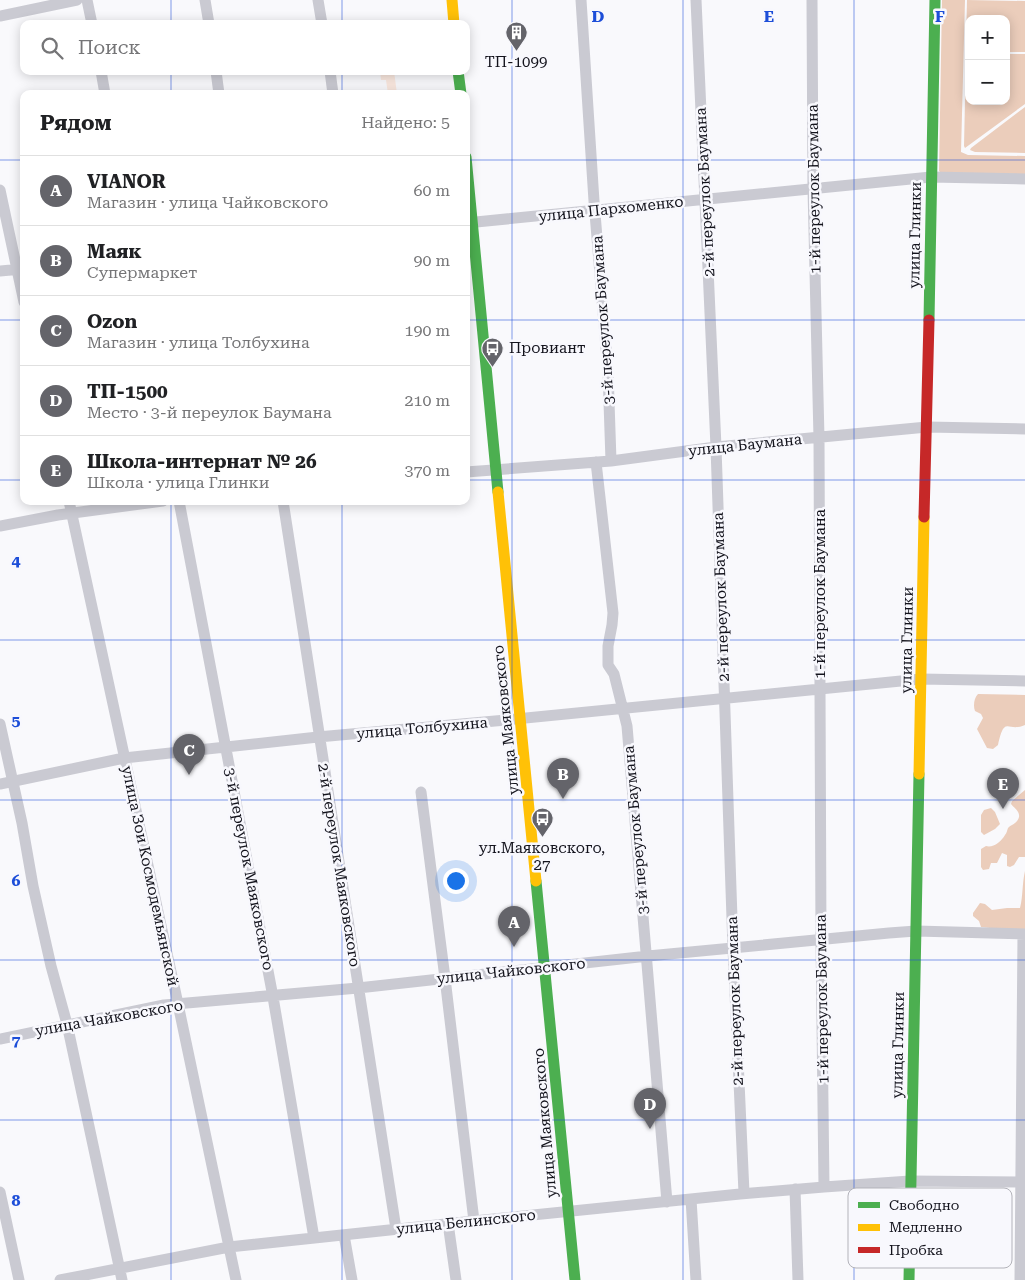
<!DOCTYPE html>
<html lang="ru">
<meta charset="utf-8">
<style>
:root{--surface:#fff;--page:#f2f2f2;--text:#202124;--muted:#757577;--line:#e0e0e0;--accent:#64646a}
body{margin:0;font-family:"Roboto Serif",serif;background:var(--page);color:var(--text)}
.controls{position:absolute;right:15px;top:15px;display:grid;overflow:hidden;border-radius:10px;box-shadow:0 2px 12px #0003}
.controls button{width:45px;height:45px;display:grid;place-items:center;padding:0;border:0;border-bottom:1px solid var(--line);background:var(--surface);color:var(--text);font:25px sans-serif}
.you{position:absolute;left:455px;top:880px;width:18px;height:18px;margin:-12px;border:4px solid #fff;border-radius:50%;background:#1a73e8;box-shadow:0 0 0 8px #1a73e833}
.badge{display:grid;place-items:center;width:32px;height:32px;border-radius:50%;background:var(--accent);color:#fff;font-size:16px;font-weight:700}
.pin{position:absolute;translate:-50% -41px;filter:drop-shadow(0 1px 2px #0008)}
.pin::after{content:'';position:absolute;top:26px;width:18px;height:15px;background:inherit;clip-path:polygon(0 0,100% 0,50% 100%)}
.list{margin:0;padding:0;list-style:none}
h2{display:flex;justify-content:space-between;align-items:center;height:65px;margin:0;padding:0 20px;font-size:21px}
h2 small{font-size:16px;font-weight:400;color:var(--muted)}
.list li{display:grid;grid-template-columns:32px 1fr auto;gap:15px;align-items:center;box-sizing:border-box;height:70px;padding:0 20px;border-top:1px solid var(--line)}
.list b{display:block;font-size:19px;white-space:nowrap}
.list p{margin:0;font-size:16px;white-space:nowrap;color:var(--muted)}
.list em{font-size:16px;font-style:normal;color:var(--muted)}
.icon{flex:none;width:28px;height:28px;fill:none;stroke:currentColor;stroke-width:2;stroke-linecap:round;stroke-linejoin:round}
.map{position:relative;flex:none;width:1025px;height:1280px;overflow:hidden}
.search{position:absolute;background:var(--surface);box-shadow:0 2px 12px #0003;left:20px;top:20px;width:450px;height:55px;display:flex;align-items:center;gap:12px;box-sizing:border-box;padding:0 18px;border-radius:10px;color:var(--muted);font-size:19px}
.panel{position:absolute;background:var(--surface);box-shadow:0 2px 12px #0003;left:20px;top:90px;width:450px;height:415px;border-radius:10px}
.map>svg:first-child{display:block}
.green{fill:#fae8df}
.forest{fill:#ebcdbb}
.lines{fill:none;stroke-linecap:round;stroke-linejoin:round}
.street{stroke:#cacad2;stroke-width:11}
.fast{stroke:#4caf50;stroke-width:11}
.slow{stroke:#ffc107;stroke-width:11}
.jam{stroke:#c62828;stroke-width:11}
.grid{fill:none;stroke:#1d4ed8;stroke-width:1;stroke-opacity:0.55}
.labels{text-anchor:middle;stroke-width:5;stroke-linejoin:round;paint-order:stroke}
.poi-label{font-size:15px;fill:#13131c;stroke:#f8f8fd}
.street-label{font-size:15px;fill:#13131c;stroke:#f8f8fd}
.key{fill:#f8f8fd;stroke:#b3b3ba;stroke-width:1}
.key-label{font-size:14px;fill:#13131c}
.grid-label{font-size:16px;text-anchor:middle;font-weight:bold;fill:#1d4ed8;stroke:#f8f8fd;stroke-width:5;stroke-linejoin:round;paint-order:stroke}
</style>
<div class="map">
<svg width="1025" height="1280" viewBox="0 0 1025 1280">
<rect width="100%" height="100%" fill="#f9f9fc"/>
<path class="green" d="M 380,71 L 394,71 L 397,94 L 388,94 L 386,80 L 381,80 Z"/>
<path class="forest" d="M 942,0 L 965,0 L 961,152 L 968,155 L 1025,156 L 1025,178 L 941,173 L 939,171 Z
M 967,0 L 1025,1 L 1025,52 L 1006,52 L 1006,19 L 969,19 L 969,51 L 967,50 L 966,44 Z
M 969,54 L 969,101 L 1006,101 L 1006,54 L 1025,54 L 1025,104 L 965,148 L 964,146 L 966,55 Z
M 1025,107 L 1025,153 L 975,152 L 970,150 L 971,148 Z
M 978,694 L 1025,695 L 1025,725 C 1007,733 1005,714 998,745 L 993,749 L 987,748 L 977,729 L 983,718 L 981,714 L 975,711 C 973,706 974,698 978,694 Z
M 1025,790 L 1025,857 L 1019,857 L 1014,865 L 1010,867 L 1007,866 L 1007,855 L 1002,853 L 997,863 L 991,863 L 989,869 L 983,870 L 981,867 L 981,849 L 986,846 C 993,848 1001,842 1005,835 C 1007,833 1007,830 1008,828 C 1012,824 1017,824 1019,817 C 1020,811 1014,808 1011,804 L 1012,801 Z
M 991,808 L 995,812 L 1000,824 L 995,829 L 984,835 L 981,832 L 981,815 L 984,810 Z
M 1025,871 L 1025,932 L 981,927 L 979,921 L 973,916 L 973,913 L 980,903 L 985,904 L 992,910 L 1007,908 L 1020,908 C 1023,896 1022,884 1025,871 Z"/>
<g class="lines">
<path class="street" d="M 87,0 L 92,24
M 205,0 L 209,24
M 318,0 L 322,24
M 581,0 L 594,201 L 608,372 L 611,461
M 696,0 L 716,447 L 733,948 L 744,1193
M 812,0 L 813,189 L 819,438 L 821,940 L 824,1187
M 0,16 L 77,0
M 101,71 L 105,94
M 216,71 L 219,94
M 330,71 L 333,94
M 0,190 L 24,302
M 466,223 L 931,177 L 1025,179
M 0,271 L 22,269
M 596,462 L 613,613 L 612,625 L 608,646 L 608,665 L 614,674 L 627,726 L 667,1202
M 466,472 L 611,461 L 716,447 L 927,427 L 1025,429
M 69,501 L 178,1004 L 236,1280
M 179,501 L 273,997 L 314,1238
M 283,501 L 396,1229
M 0,526 L 58,515 L 163,501
M 0,724 L 22,823 L 33,886 L 51,966 L 67,1024 L 122,1280
M 0,784 L 124,758 L 318,737 L 506,720 L 921,679 L 1025,681
M 421,792 L 445,978 L 474,1221
M 0,1039 L 164,1005 L 358,988 L 648,956 L 889,933 L 916,931 L 1025,934
M 795,1189 L 798,1280
M 0,1192 L 19,1280
M 691,1199 L 696,1280
M 448,1223 L 456,1280
M 344,1235 L 352,1280
M 60,1280 L 229,1247 L 474,1221 L 740,1194 L 824,1187 L 910,1181 L 1025,1182
M 1020,1280 L 1023,934"/>
<path class="fast" d="M 458,71 L 461,94
M 466,157 L 498,492
M 929,320 L 935,0
M 536,881 L 575,1280
M 909,1280 L 919,774"/>
<path class="slow" d="M 452,0 L 454,24
M 498,492 L 536,881
M 919,774 L 924,517"/>
<path class="jam" d="M 924,517 L 929,320"/>
</g>
<path class="grid" d="M 171,0 L 171,24M 342,0 L 342,24M 512,0 L 512,1280M 683,0 L 683,1280M 854,0 L 854,1280M 171,71 L 171,94M 342,71 L 342,94M 0,160 L 24,160M 466,160 L 1025,160M 0,320 L 24,320M 466,320 L 1025,320M 0,480 L 24,480M 466,480 L 1025,480M 171,501 L 171,1280M 342,501 L 342,1280M 0,640 L 1025,640M 0,800 L 1025,800M 0,960 L 1025,960M 0,1120 L 1025,1120"/>
<defs>
<symbol id="building-pin" viewBox="-11 -11 22 30"><path d="M0 17L-7.5 6A9.5 9.5 0 1 1 7.5 6Z" fill="#64646a" stroke="#f8f8fd"/><path d="M-4-6H4V6H1V3H-1V6H-4ZM-2.5-4.3h1.7v1.8h-1.7ZM.8-4.3h1.7v1.8H.8ZM-2.5-1h1.7V.8h-1.7ZM.8-1h1.7V.8H.8Z" fill="#fff"/></symbol>
<symbol id="bus-pin" viewBox="-11 -11 22 30"><path d="M0 17L-7.5 6A9.5 9.5 0 1 1 7.5 6Z" fill="#64646a" stroke="#f8f8fd"/><path d="M-5-6H5V4H4V6H2V4H-2V6H-4V4H-5ZM-3.5-4V0h7V-4ZM-3.5 1.2v1.5H-2V1.2ZM2 1.2v1.5H3.5V1.2Z" fill="#fff"/></symbol>
</defs>
<g fill-rule="evenodd">
<use href="#building-pin" x="504" y="20" width="25" height="34"/>
<use href="#bus-pin" x="480" y="336" width="25" height="34"/>
<use href="#bus-pin" x="530" y="806" width="25" height="34"/>
</g>
<g class="labels">
<g class="poi-label">
<text x="516" y="67">ТП-1099</text>
<text x="509" y="353" text-anchor="start">Провиант</text>
<text x="542" y="853">ул.Маяковского,<tspan x="542" dy="17">27</tspan></text>
</g>
<g class="street-label">
<text transform="translate(814 189) rotate(-91)" y="5">1-й переулок Баумана</text>
<text transform="translate(705 192) rotate(-93)" y="5">2-й переулок Баумана</text>
<text transform="translate(611 209) rotate(-6)" y="5">улица Пархоменко</text>
<text transform="translate(915 235) rotate(-89)" y="5">улица Глинки</text>
<text transform="translate(603 320) rotate(-94)" y="5">3-й переулок Баумана</text>
<text transform="translate(745 445) rotate(-6)" y="5">улица Баумана</text>
<text transform="translate(820 594) rotate(-90)" y="5">1-й переулок Баумана</text>
<text transform="translate(721 597) rotate(-92)" y="5">2-й переулок Баумана</text>
<text transform="translate(907 640) rotate(-89)" y="5">улица Глинки</text>
<text transform="translate(506 720) rotate(-96)" y="5">улица Маяковского</text>
<text transform="translate(422 728) rotate(-5)" y="5">улица Толбухина</text>
<text transform="translate(636 830) rotate(-95)" y="5">3-й переулок Баумана</text>
<text transform="translate(339 865) rotate(81)" y="5">2-й переулок Маяковского</text>
<text transform="translate(249 869) rotate(79)" y="5">3-й переулок Маяковского</text>
<text transform="translate(150 876) rotate(78)" y="5">улица Зои Космодемьянской</text>
<text transform="translate(511 971) rotate(-6)" y="5">улица Чайковского</text>
<text transform="translate(822 999) rotate(-91)" y="5">1-й переулок Баумана</text>
<text transform="translate(735 1001) rotate(-92)" y="5">2-й переулок Баумана</text>
<text transform="translate(109 1018) rotate(-10)" y="5">улица Чайковского</text>
<text transform="translate(898 1045) rotate(-89)" y="5">улица Глинки</text>
<text transform="translate(545 1123) rotate(-95)" y="5">улица Маяковского</text>
<text transform="translate(466 1222) rotate(-6)" y="5">улица Белинского</text>
</g>
</g>
<rect x="848" y="1188" width="164" height="80" rx="8" class="key"/>
<rect x="858" y="1202" width="22" height="6" fill="#4caf50"/>
<rect x="858" y="1224" width="22" height="7" fill="#ffc107"/>
<rect x="858" y="1247" width="22" height="6" fill="#c62828"/>
<g class="key-label">
<text x="889" y="1210">Свободно</text>
<text x="889" y="1232">Медленно</text>
<text x="889" y="1255">Пробка</text>
</g>
<g class="grid-label">
<text x="598" y="22">D</text>
<text x="769" y="22">E</text>
<text x="940" y="22">F</text>
<text x="16" y="566">4</text>
<text x="16" y="726">5</text>
<text x="16" y="886">6</text>
<text x="16" y="1046">7</text>
<text x="16" y="1206">8</text>
</g>
</svg>
<div class="controls">
<button>+</button>
<button>−</button>
</div>
<div class="you"></div>
<div class="pin badge" style="left:514px;top:947px">A</div>
<div class="pin badge" style="left:563px;top:799px">B</div>
<div class="pin badge" style="left:189px;top:775px">C</div>
<div class="pin badge" style="left:650px;top:1129px">D</div>
<div class="pin badge" style="left:1003px;top:809px">E</div>
<div class="search"><svg class="icon" aria-label="search" viewBox="0 0 24 24"><circle cx="10" cy="10" r="6"/><path d="M15 15l6 6"/></svg>Поиск</div>
<section class="panel">
<h2>Рядом<small>Найдено: 5</small></h2>
<ul class="list">
<li><span class="badge">A</span><div><b>VIANOR</b><p>Магазин · улица Чайковского</p></div><em>60 m</em></li>
<li><span class="badge">B</span><div><b>Маяк</b><p>Супермаркет</p></div><em>90 m</em></li>
<li><span class="badge">C</span><div><b>Ozon</b><p>Магазин · улица Толбухина</p></div><em>190 m</em></li>
<li><span class="badge">D</span><div><b>ТП-1500</b><p>Место · 3-й переулок Баумана</p></div><em>210 m</em></li>
<li><span class="badge">E</span><div><b>Школа-интернат № 26</b><p>Школа · улица Глинки</p></div><em>370 m</em></li>
</ul>
</section>
</div>
